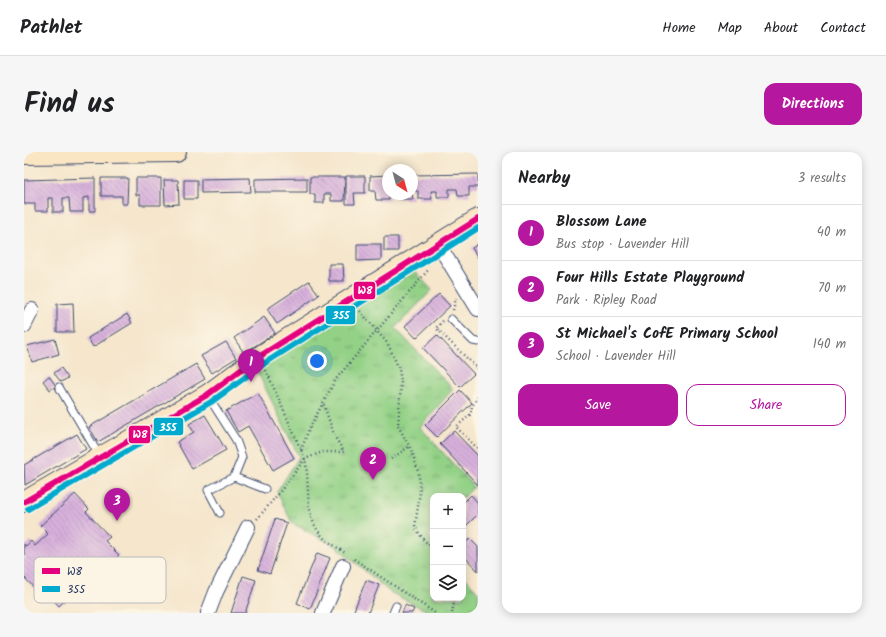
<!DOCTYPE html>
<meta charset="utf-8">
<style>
:root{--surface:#fff;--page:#f6f6f6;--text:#202124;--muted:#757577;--line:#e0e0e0;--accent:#b5179e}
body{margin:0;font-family:Kalam,sans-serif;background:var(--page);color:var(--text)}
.controls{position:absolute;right:12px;bottom:12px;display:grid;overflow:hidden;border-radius:8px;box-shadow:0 2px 10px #0003}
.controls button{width:36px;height:36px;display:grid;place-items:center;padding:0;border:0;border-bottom:1px solid var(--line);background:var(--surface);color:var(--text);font:20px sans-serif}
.compass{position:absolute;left:358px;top:12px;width:36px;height:36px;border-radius:50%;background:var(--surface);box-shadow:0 2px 10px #0003;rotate:144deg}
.you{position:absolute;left:293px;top:209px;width:14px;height:14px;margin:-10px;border:3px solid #fff;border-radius:50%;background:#1a73e8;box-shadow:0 0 0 6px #1a73e833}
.badge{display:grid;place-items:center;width:26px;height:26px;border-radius:50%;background:var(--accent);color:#fff;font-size:13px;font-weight:700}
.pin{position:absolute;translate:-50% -33px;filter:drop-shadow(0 1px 2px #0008)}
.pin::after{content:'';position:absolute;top:21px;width:14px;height:12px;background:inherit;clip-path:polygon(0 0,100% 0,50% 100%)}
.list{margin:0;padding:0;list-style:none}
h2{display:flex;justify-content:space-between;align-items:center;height:52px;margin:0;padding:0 16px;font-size:17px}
h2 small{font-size:13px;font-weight:400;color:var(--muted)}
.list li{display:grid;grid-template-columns:26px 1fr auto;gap:12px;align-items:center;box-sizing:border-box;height:56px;padding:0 16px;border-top:1px solid var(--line)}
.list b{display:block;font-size:15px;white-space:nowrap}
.list p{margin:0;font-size:13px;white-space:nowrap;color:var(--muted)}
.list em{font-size:13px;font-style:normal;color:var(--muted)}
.actions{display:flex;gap:8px;padding:12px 16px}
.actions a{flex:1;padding:9px 0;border:1px solid var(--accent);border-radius:12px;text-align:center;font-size:14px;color:var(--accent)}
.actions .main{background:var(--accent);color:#fff}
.icon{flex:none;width:22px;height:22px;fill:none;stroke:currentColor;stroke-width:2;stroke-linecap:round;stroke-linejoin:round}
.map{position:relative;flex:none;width:454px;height:461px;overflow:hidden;border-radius:12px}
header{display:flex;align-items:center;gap:24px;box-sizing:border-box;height:56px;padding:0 20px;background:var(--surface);border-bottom:1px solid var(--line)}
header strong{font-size:19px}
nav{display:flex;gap:22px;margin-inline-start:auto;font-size:14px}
.intro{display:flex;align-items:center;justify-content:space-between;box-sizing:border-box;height:96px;padding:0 24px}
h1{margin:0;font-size:28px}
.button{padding:10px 18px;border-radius:12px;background:var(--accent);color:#fff;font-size:14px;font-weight:700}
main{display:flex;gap:24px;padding:0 24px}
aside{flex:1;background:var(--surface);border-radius:12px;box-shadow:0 2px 10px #0003}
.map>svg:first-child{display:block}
.grass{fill:url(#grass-tufts);stroke:#578072}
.building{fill:url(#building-back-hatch)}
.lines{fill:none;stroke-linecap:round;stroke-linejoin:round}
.lane-casing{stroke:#3c4a6e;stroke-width:9}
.street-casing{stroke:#3c4a6e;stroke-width:16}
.secondary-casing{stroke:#3c4a6e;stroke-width:22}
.path{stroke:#3c4a6e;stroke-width:2.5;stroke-dasharray:1 3;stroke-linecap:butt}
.lane{stroke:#fff;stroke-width:7}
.street{stroke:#fff;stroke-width:14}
.secondary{stroke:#fbe6c4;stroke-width:20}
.bus-1-casing{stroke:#fcf5e5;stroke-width:9}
.bus-2-casing{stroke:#fcf5e5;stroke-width:9}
.bus-1{stroke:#e5007d;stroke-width:6}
.bus-2{stroke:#00a9ce;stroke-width:6}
.key{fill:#fcf5e5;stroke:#b8babc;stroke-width:1}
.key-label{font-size:11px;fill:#1b2f5e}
.line-badge{stroke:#fcf5e5;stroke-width:1.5}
.badge-label{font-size:11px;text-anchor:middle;font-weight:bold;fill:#fff}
</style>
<header>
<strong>Pathlet</strong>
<nav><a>Home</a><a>Map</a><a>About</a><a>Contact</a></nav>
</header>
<div class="intro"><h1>Find us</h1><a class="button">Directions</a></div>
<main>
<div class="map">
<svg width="454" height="461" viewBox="0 0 454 461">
<defs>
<pattern id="grass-tufts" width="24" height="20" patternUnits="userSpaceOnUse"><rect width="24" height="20" fill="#93d186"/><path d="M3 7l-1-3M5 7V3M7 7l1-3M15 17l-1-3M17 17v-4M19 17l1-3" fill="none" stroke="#77aa71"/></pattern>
<pattern id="building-back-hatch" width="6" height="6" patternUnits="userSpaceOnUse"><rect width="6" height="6" fill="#d8b1dc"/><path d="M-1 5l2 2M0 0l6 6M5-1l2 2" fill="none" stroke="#ae90b6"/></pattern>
</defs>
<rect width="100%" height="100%" fill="#fcf5e5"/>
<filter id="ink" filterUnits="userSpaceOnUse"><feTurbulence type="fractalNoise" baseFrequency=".025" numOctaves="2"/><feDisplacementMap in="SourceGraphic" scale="8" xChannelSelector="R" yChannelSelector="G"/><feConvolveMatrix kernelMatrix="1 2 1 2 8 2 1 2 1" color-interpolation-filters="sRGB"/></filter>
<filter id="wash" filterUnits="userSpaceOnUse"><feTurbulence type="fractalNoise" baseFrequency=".012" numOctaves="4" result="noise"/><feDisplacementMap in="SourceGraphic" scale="16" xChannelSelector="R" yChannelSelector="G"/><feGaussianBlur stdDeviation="0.9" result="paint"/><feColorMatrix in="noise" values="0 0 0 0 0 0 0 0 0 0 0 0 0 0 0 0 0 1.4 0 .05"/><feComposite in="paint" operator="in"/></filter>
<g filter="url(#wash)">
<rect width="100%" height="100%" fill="#f5e6cc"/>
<path class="grass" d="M 390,119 L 408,138 L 371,176 L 429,237 L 396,275 L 450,335 L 439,346 L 439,344 L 409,344 L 409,378 L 404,384 L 409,390 L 409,446 L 439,446 L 439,423 L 454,440 L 454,461 L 407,461 L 366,440 L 313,395 L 268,371 L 253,340 L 275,305 L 232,217 Z"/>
<g id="blocks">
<path class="building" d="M 454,22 L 454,35 L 445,35 L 445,44 L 434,44 L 433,37 L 425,37 L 425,45 L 413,45 L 413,39 L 407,39 L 408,47 L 394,47 L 394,39 L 388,39 L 388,23 Z
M 364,23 L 365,48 L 352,48 L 351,39 L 346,39 L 346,24 Z
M 322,24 L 341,24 L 341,41 L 330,41 L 331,52 L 322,52 Z
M 286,25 L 321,25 L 320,49 L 307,49 L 307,42 L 300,42 L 300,51 L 291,51 L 291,42 L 286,42 Z
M 71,26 L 71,59 L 65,59 L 65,45 L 59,46 L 59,60 L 46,60 L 45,46 L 39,46 L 39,60 L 29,60 L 29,46 L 24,46 L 24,59 L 11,59 L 11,52 L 0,52 L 0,28 Z
M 77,26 L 104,26 L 103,52 L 98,52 L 98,44 L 77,44 Z
M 112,26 L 137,26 L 137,53 L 116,53 L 116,43 L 112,43 Z
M 226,26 L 227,40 L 177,41 L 177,27 Z
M 283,26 L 283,40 L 231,40 L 231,27 Z
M 140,28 L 154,28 L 155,52 L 141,53 Z
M 160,28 L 173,28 L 173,47 L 160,47 Z
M 375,42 L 388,42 L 389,47 L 375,47 Z
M 360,85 L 374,85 L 374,99 L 360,99 Z
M 333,92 L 357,92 L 357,108 L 333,109 Z
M 454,92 L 454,106 L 448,96 Z
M 305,112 L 319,112 L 320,129 L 305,129 Z
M 285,129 L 295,143 L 253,172 L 243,157 Z
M 415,142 L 426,154 L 392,186 L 381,174 Z
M 49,151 L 50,180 L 33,180 L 33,152 Z
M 103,162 L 108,171 L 69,195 L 64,186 Z
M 240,165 L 251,181 L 220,201 L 210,186 Z
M 413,183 L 450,222 L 436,235 L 399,196 Z
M 31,187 L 35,202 L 8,210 L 3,194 Z
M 202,190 L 212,206 L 188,221 L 177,204 Z
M 172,212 L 181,227 L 74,290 L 65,275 Z
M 37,216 L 44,226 L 37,230 L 30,221 Z
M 25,224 L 32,234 L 26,238 L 19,229 Z
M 436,238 L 448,251 L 413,285 L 401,273 Z
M 234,241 L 270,306 L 249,318 L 224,274 L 214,280 L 202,259 Z
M 181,263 L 202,298 L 168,317 L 153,290 L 170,280 L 165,272 Z
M 430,279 L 454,304 L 454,333 L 416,292 Z
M 53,282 L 62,297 L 1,333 L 0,313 Z
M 51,342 L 65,357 L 62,360 L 86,385 L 81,389 L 95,403 L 71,427 L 52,406 L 28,429 L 23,424 L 17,430 L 21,433 L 14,440 L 0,425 L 0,392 L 2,394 L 7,389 L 11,394 L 24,382 L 16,374 Z
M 447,343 L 454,351 L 454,362 L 439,377 L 439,351 Z
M 251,367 L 263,371 L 246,422 L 234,418 Z
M 446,387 L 454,395 L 454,419 L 439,403 L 439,393 Z
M 293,401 L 306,406 L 286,457 L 273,451 Z
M 42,423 L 54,436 L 35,454 L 22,440 Z
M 219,424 L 232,428 L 221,461 L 207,461 Z
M 342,428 L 355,433 L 344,461 L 329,461 Z
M 381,453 L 390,457 L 388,461 L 378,461 Z"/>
</g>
</g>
<g filter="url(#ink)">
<use href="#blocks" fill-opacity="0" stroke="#3c4a6e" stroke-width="1"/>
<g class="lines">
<defs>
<path id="lane" d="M 427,167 L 449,189 L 454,190
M 35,235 L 76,305
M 184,244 L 212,288 L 218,305 L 210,325 L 184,338 L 196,361
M 210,325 L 241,337
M 369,461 L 372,454"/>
<path id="street" d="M 414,92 L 454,157
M 0,174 L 8,158
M 184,461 L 192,440 L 224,375
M 299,461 L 319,414"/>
<path id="secondary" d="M 0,2 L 152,0
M 0,350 L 183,243 L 236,204 L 454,67"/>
</defs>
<use href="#lane" class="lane-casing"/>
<use href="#street" class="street-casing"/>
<use href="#secondary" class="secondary-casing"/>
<path class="path" d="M 429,158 L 432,146
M 336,159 L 364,192 L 375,217 L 377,230 L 374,274 L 388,299 L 395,323 L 396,340 L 391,375 L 399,387 L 409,397
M 419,169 L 412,176 L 454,217
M 242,218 L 281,307 C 287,335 278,365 301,387 C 307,392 315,396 321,401
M 454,245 L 448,254 L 447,262 L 432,275 L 454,297
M 277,298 L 285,277 L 312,227 L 405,117
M 367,307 L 386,294
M 233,367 L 255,341 L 281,307 L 298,300 L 320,300 L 311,285 L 299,251
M 330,407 L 411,461
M 428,461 L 431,446"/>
<use href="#lane" class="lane"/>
<use href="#street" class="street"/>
<use href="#secondary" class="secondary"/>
<defs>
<path id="bus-1" d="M 0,350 L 183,243 L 236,204 L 454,67"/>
<path id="bus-2" d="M 4,357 L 187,250 L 241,211 L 454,76"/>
</defs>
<use href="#bus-1" class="bus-1-casing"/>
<use href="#bus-2" class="bus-2-casing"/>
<use href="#bus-1" class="bus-1"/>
<use href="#bus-2" class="bus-2"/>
</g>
</g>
<rect x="10" y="405" width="132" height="46" rx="6" class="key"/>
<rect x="18" y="416" width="18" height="6" fill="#e5007d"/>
<rect x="18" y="434" width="18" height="6" fill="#00a9ce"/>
<g class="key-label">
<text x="43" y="423">W8</text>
<text x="43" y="441">355</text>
</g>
<g class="line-badge">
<rect x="329" y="129" width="23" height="19" rx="4" fill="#e5007d"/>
<rect x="301" y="153" width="31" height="20" rx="4" fill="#00a9ce"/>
<rect x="129" y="265" width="31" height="19" rx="4" fill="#00a9ce"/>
<rect x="104" y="273" width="23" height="19" rx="4" fill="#e5007d"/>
</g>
<g class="badge-label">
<text x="341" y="142">W8</text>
<text x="317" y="167">355</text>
<text x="144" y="279">355</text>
<text x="116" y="286">W8</text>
</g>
</svg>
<div class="controls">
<button>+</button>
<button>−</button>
<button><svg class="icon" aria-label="layers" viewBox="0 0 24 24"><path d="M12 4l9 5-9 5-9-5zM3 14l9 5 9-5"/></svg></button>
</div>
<svg class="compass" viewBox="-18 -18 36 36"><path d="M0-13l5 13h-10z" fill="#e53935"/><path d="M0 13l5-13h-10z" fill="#757577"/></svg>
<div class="you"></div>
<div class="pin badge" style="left:227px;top:230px">1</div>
<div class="pin badge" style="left:349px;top:328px">2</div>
<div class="pin badge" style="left:93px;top:369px">3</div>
</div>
<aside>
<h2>Nearby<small>3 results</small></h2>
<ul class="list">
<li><span class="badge">1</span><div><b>Blossom Lane</b><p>Bus stop · Lavender Hill</p></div><em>40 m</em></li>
<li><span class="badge">2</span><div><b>Four Hills Estate Playground</b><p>Park · Ripley Road</p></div><em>70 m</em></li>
<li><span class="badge">3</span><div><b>St Michael's CofE Primary School</b><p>School · Lavender Hill</p></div><em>140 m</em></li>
</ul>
<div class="actions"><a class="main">Save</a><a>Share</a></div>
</aside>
</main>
